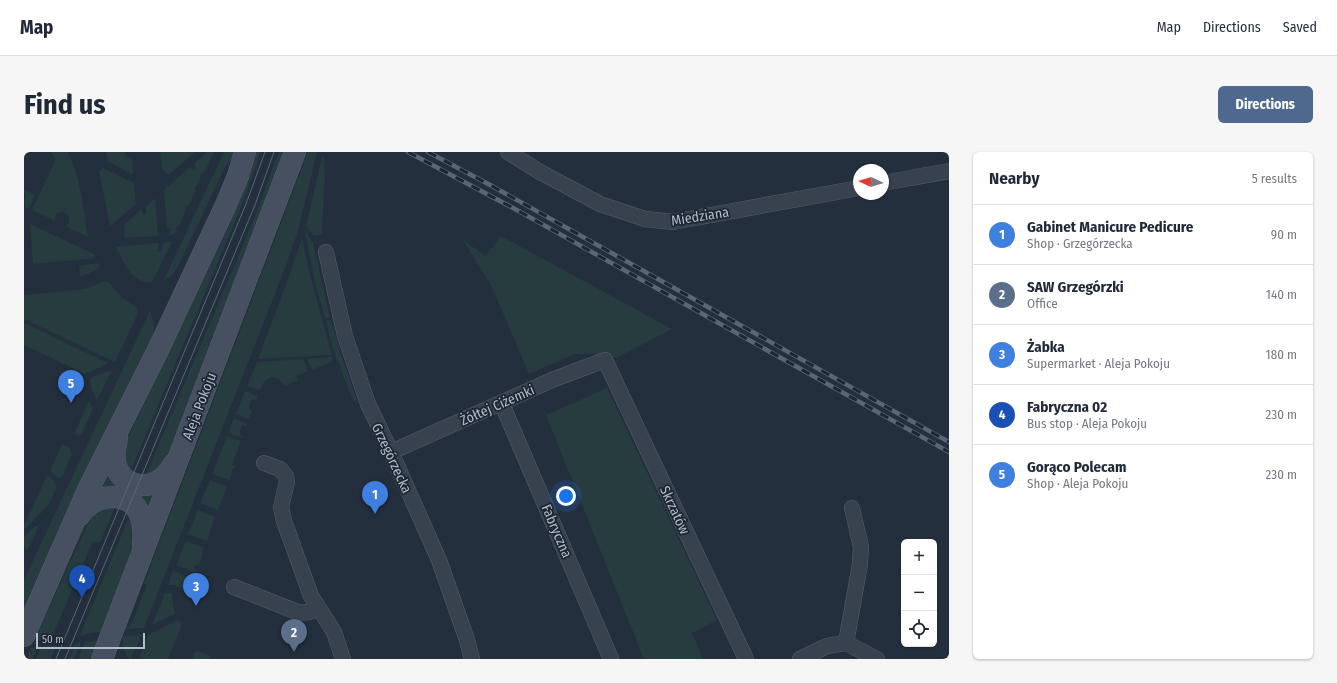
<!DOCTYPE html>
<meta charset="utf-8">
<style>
:root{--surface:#fff;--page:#f6f6f7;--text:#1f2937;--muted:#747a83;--line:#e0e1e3;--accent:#4f688e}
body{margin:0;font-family:"Fira Sans Condensed",sans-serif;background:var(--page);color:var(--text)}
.controls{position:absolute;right:12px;bottom:12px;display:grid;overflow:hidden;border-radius:6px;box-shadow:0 1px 3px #0004}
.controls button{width:36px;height:36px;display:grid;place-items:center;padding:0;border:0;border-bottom:1px solid var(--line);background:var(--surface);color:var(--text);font:20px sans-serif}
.compass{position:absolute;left:829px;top:12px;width:36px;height:36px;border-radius:50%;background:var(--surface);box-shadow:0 1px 3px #0004;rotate:274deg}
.scale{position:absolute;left:12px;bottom:10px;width:109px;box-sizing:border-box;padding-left:4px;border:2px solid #b4bcc9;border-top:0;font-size:11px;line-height:14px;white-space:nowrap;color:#b4bcc9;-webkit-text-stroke:3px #1d2633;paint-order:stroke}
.you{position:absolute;left:542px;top:344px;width:14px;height:14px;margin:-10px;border:3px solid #fff;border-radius:50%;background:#1a73e8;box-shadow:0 0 0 6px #1a73e833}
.badge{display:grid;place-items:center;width:26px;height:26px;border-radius:50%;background:var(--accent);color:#fff;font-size:13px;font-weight:700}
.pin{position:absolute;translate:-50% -33px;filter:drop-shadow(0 1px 2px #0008)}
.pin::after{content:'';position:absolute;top:21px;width:14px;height:12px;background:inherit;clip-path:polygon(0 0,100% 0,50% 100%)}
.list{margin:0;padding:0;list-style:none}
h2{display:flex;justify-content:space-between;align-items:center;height:52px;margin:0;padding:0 16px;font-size:17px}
h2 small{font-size:13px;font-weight:400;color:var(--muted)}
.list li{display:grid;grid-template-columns:26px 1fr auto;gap:12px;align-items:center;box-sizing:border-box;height:60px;padding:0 16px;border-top:1px solid var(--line)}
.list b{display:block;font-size:15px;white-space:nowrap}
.list p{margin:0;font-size:13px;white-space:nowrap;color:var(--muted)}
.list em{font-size:13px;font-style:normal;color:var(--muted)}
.icon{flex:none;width:22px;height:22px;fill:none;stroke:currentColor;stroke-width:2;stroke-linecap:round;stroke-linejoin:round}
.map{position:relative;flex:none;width:925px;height:507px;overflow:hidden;border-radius:6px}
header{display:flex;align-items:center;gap:24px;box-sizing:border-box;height:56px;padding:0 20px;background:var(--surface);border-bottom:1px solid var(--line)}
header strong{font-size:19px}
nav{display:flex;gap:22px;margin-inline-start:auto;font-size:14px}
.intro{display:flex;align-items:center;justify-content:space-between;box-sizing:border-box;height:96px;padding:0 24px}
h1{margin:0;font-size:28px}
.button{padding:10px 18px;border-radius:6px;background:var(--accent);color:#fff;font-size:14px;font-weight:700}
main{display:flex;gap:24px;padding:0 24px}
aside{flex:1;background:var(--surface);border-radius:6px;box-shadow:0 1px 3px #0004}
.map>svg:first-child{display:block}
.green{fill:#263c3f}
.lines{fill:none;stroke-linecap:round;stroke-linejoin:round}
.minor-casing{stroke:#565f6c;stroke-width:16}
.secondary-casing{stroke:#565f6c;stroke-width:22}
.minor{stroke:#38414e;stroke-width:15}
.secondary{stroke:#465061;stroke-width:21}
.tram{stroke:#5a6575;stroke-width:1}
.rail-casing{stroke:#5a6575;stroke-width:4.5}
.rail{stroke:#1d2633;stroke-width:3;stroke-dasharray:9;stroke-linecap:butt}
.labels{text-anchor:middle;stroke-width:3.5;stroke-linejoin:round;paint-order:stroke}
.street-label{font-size:14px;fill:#b4bcc9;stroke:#1d2633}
</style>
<header>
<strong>Map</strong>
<nav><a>Map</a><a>Directions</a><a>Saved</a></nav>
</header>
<div class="intro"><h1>Find us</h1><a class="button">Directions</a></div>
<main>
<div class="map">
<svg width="925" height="507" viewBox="0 0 925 507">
<rect width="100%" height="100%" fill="#242f3e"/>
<path class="green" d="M 27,0 L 44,0 C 57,27 59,55 64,85 L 42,74 L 45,71 C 47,62 40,57 32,62 L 31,69 L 8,58 L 32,7 Z
M 82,0 L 101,0 L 101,4 L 108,6 L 109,22 L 84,10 Z
M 136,0 L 170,0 L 170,1 L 144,23 L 144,21 L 141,21 L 141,18 L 138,18 Z
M 183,0 L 190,0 L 180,21 L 178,20 L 176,25 L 177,26 L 170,38 L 172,39 L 164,54 L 163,53 L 161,58 L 162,59 L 155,74 L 153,74 L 151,79 L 152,80 L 151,82 L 144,83 L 147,77 L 143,75 L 140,38 L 166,15 L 171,18 L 171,11 Z
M 200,0 L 213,0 L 209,6 L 201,15 L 153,116 L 148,123 L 140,128 Z
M 232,0 L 237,0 L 219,50 L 106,321 L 97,299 L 206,72 L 224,27 Z
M 254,0 L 260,0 L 140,314 L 121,325 L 232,62 Z
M 284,0 L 293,0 L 274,79 L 263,111 L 120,476 L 102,477 L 103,474 L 106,475 L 123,433 L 120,431 Z
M 298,6 L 300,6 L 301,28 L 300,34 L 298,82 L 290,84 L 282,74 Z
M 77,15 L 110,31 L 112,52 L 86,74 L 75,19 L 78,19 Z
M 1,38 L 11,43 L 5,57 L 1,55 Z
M 131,46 L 134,84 L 101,86 L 100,73 L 118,57 L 118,62 L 122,62 L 122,54 Z
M 6,72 L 70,102 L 71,106 L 9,112 Z
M 281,79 L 289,91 L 306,165 L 301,167 L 290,126 Z
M 477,84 L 648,177 L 592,206 L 570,202 L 551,202 L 505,222 L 467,133 L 439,88 L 462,104 Z
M 278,86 L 286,124 L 308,203 L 234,207 L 266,122 Z
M 141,90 L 148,90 L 128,130 C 108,132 99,109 92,95 L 135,91 L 133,99 L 136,100 Z
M 75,111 L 76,114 C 70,119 64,123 56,124 L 55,114 Z
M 83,128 L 98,146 L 112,155 L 114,161 L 91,210 L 0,167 L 0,143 L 62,137 Z
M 126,159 L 130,172 L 129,183 L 53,339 L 0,456 L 0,428 Z
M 307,168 L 316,200 L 333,248 L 329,249 L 308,194 L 302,169 Z
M 0,171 L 82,210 L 83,212 L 61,222 L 0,193 Z
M 308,205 L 309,209 L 288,218 L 283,207 Z
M 279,207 L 284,219 L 272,224 L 274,228 L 261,234 C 258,229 253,225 247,225 L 239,231 L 236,238 L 223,234 L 233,210 Z
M 88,218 L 73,248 L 67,236 L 66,228 L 69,225 Z
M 583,236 L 693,468 L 668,481 L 679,507 L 620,507 L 522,263 Z
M 221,239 L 234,244 L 232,248 L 228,247 L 225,254 L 226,258 L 228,259 L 225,267 L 212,262 Z
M 65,249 L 69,257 L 58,281 L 55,284 L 53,283 L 51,280 Z
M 210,266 L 223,272 L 223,274 L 218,273 L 216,279 L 216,284 L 218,284 L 218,286 L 204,281 Z
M 203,284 L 217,289 L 208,313 L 212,315 L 208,318 L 207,320 L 208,321 L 206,328 L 188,322 Z
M 38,292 L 46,296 L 48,302 L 38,325 L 34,326 L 26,319 Z
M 83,316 L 100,335 L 72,340 Z
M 23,324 L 28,327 L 33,335 L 24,354 L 0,378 L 0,373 Z
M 186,328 L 203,335 L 194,358 L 176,351 Z
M 130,339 L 128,364 L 112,346 L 115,340 Z
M 92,352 L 76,391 L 69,389 L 28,485 L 11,487 L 69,361 Z
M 174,358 L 191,365 L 183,389 L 164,382 Z
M 107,360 L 112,388 L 77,480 L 56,483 Z
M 11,374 L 14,374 L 14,376 L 4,397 L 2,397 L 0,394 L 0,385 Z
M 162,389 L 180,396 L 175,413 L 171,413 L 170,417 L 172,418 L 171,420 L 152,413 Z
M 149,419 L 168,427 L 164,438 L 150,433 L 144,433 Z
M 141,441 L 148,441 L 149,451 L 151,462 L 128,473 Z
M 154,468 L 158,473 L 144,507 L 115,507 L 124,483 Z
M 117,483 L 107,507 L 105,507 L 99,496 L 99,484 Z
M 73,489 L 66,507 L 54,507 L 61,490 Z
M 52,491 L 57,491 L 50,507 L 45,507 Z
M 33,493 L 27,507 L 12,507 L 18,495 Z
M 13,495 L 9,507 L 2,507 L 7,496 Z
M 173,499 L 187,504 L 187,507 L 168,507 L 171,500 Z"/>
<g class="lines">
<defs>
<path id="minor" d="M 484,0 L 516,20 L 576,52 L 621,67 L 649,70 L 835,36
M 859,31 L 925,19
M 302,100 L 321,184 L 344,252 L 367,300 L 415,408 L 443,488 L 448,507
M 478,252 L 587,507
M 367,300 L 528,228 L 581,208 L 722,507
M 240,311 L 256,317 L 262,324 L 263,330 L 257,355 L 260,369 L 287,444 L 310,480 L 319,507
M 210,435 L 276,461 L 285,460 L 294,456
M 822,491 L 836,412 L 837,395 L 828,356
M 776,507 L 803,494 L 822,491 L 853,507"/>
<path id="secondary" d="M 93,286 C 91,295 89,305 92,314 C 94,321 99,327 106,330 C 124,339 140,328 150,312
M 55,364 C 58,359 63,354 68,351 C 81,342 104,343 113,357 C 120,367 120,382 119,393
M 0,484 L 64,338 L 134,198 L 201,55 L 214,24 L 221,0
M 78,507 L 271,0"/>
</defs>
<use href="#minor" class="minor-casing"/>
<use href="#secondary" class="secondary-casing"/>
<use href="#minor" class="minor"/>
<use href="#secondary" class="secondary"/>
<path class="tram" d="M 32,507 L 222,52 L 241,0
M 41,507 L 231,53 L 250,0"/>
<defs>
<path id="rail" d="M 384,0 L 491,57 L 925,300
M 404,0 L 468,34 L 925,290"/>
</defs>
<use href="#rail" class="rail-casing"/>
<use href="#rail" class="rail"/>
</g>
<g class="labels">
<g class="street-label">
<text transform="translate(676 64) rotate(-9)" y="5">Miedziana</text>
<text transform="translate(473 253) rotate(-24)" y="5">Żółtej Ciżemki</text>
<text transform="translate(175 254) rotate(-69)" y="5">Aleja Pokoju</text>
<text transform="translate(368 306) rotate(65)" y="5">Grzegórzecka</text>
<text transform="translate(651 358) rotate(65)" y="5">Skrzatów</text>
<text transform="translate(533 379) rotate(67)" y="5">Fabryczna</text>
</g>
</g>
</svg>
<div class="controls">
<button>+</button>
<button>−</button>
<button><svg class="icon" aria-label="locate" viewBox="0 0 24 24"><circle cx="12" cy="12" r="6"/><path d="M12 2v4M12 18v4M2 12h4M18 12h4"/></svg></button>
</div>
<svg class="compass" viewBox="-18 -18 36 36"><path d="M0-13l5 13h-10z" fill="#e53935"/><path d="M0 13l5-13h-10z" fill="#747a83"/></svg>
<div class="scale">50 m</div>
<div class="you"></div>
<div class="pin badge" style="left:351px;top:362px;background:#3f7fe0">1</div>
<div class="pin badge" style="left:270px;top:500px;background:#5c6f8a">2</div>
<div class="pin badge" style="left:172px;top:454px;background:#3f7fe0">3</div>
<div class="pin badge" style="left:58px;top:446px;background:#1a4fb4">4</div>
<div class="pin badge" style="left:47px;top:251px;background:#3f7fe0">5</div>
</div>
<aside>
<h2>Nearby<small>5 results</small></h2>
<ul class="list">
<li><span class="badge" style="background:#3f7fe0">1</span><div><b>Gabinet Manicure Pedicure</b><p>Shop · Grzegórzecka</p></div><em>90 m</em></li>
<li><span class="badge" style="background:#5c6f8a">2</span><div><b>SAW Grzegórzki</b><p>Office</p></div><em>140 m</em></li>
<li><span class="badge" style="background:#3f7fe0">3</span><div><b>Żabka</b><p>Supermarket · Aleja Pokoju</p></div><em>180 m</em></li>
<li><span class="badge" style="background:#1a4fb4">4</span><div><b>Fabryczna 02</b><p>Bus stop · Aleja Pokoju</p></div><em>230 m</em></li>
<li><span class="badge" style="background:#3f7fe0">5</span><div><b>Gorąco Polecam</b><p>Shop · Aleja Pokoju</p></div><em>230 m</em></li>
</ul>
</aside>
</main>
